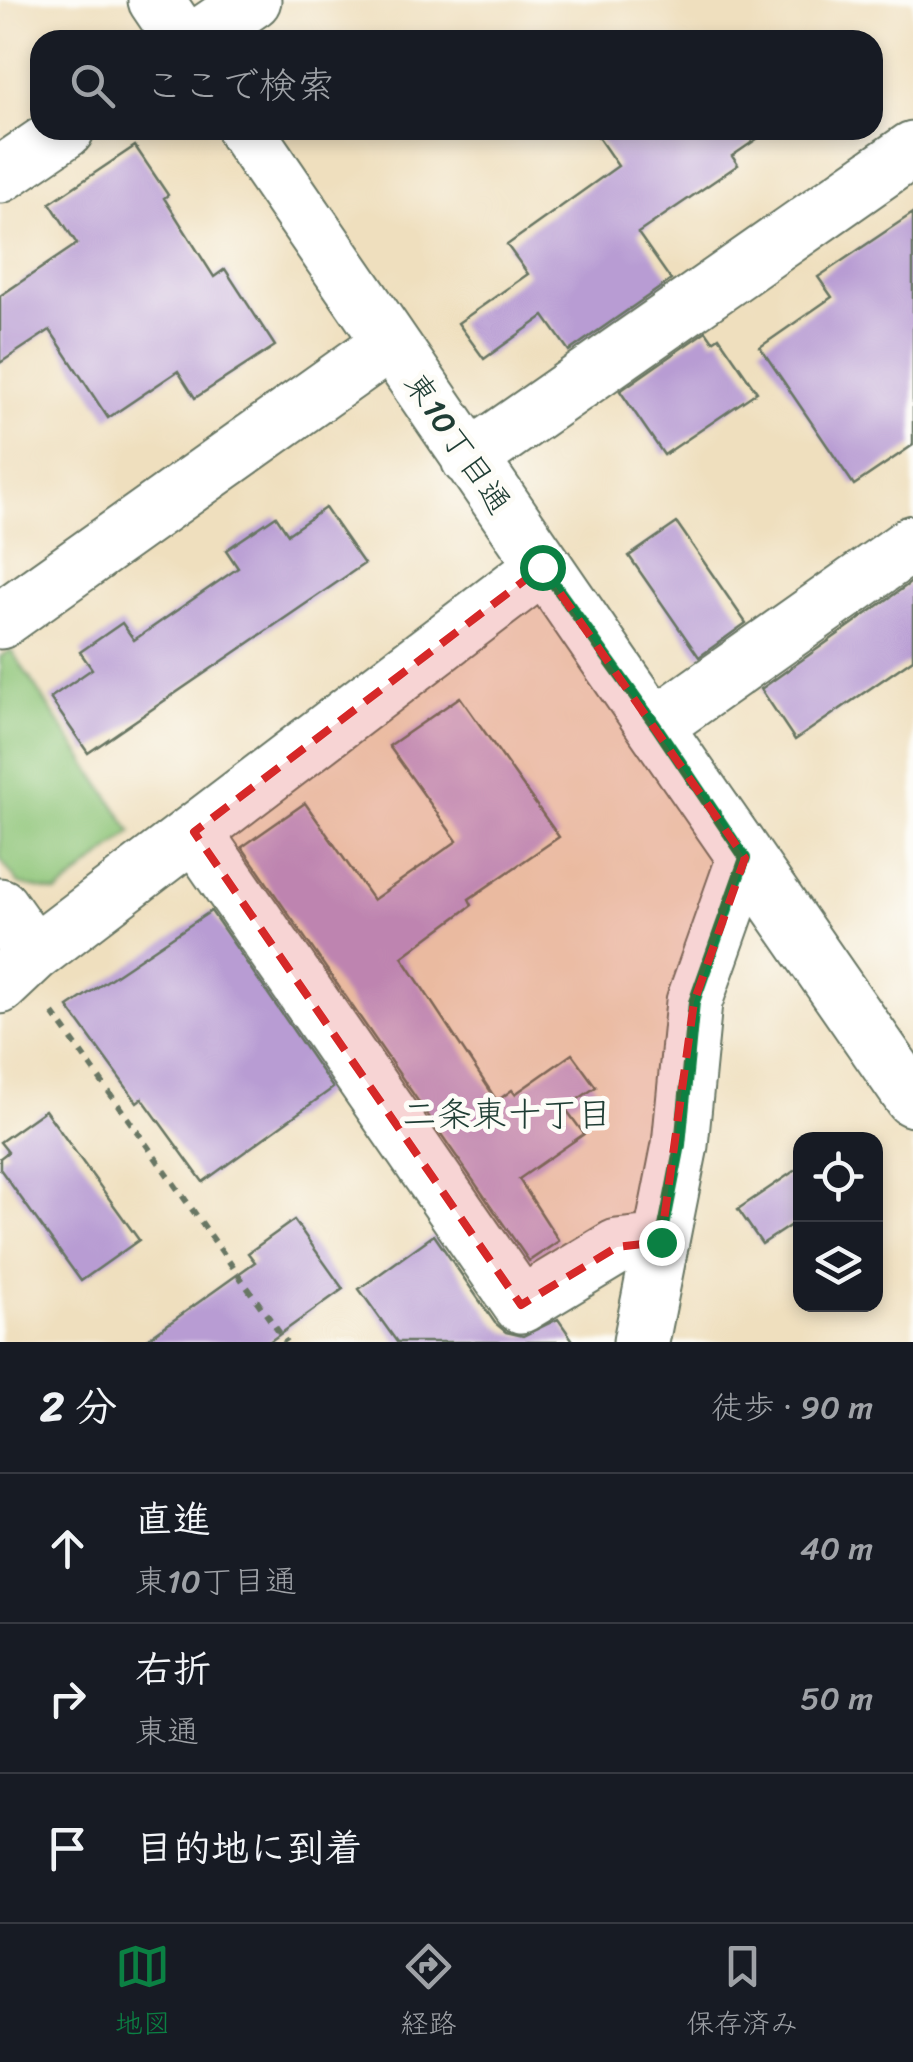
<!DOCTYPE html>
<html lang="ja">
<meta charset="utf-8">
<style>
:root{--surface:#171b24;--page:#20242c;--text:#f1f3f6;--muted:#9ea1a6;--line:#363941;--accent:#0b8043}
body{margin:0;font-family:Sriracha,"Klee One",sans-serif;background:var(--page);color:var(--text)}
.controls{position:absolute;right:30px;bottom:30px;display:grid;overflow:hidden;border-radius:20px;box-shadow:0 5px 15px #0003}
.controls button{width:90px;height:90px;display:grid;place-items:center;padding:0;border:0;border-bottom:2px solid var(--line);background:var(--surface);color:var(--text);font:50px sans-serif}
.stop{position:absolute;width:30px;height:30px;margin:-22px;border:8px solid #0b8043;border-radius:50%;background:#fff}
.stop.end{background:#0b8043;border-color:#fff;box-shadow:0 2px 10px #0008}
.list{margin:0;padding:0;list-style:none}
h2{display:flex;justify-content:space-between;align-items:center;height:130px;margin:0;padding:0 40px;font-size:42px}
h2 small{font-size:32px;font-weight:400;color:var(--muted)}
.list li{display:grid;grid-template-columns:65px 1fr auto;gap:30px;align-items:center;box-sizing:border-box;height:150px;padding:0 40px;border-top:2px solid var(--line)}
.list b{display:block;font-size:38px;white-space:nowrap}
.list p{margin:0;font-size:32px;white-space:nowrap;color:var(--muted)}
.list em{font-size:32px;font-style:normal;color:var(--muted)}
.icon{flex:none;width:55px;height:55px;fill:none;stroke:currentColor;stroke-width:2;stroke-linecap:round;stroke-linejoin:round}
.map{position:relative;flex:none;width:913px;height:1342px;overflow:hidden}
.search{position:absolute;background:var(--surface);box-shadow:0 5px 15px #0003;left:30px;right:30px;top:30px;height:110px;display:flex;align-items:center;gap:25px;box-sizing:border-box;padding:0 35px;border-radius:30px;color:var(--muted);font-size:38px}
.sheet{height:580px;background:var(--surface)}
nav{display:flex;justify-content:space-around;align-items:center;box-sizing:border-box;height:140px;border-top:2px solid var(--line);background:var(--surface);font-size:28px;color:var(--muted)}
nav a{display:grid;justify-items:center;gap:5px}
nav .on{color:var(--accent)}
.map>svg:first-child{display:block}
.green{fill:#8ec578;stroke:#568156;stroke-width:2.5}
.building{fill:#b89cd3}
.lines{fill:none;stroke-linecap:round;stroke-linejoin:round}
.minor-casing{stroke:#687664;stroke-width:59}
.path{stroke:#687664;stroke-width:6;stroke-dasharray:8 8;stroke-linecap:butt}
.minor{stroke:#fff;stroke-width:55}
.route{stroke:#0b8043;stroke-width:12}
.marked{fill:#d62828;fill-opacity:0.2;stroke:#d62828;stroke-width:8;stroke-dasharray:20 12;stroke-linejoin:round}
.labels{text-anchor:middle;stroke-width:10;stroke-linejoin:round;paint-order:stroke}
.street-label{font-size:32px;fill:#1f3d34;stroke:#fdfcf7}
.neighbourhood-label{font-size:35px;fill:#1f3d34;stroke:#fdfcf7}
</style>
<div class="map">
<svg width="913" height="1342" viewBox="0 0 913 1342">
<rect width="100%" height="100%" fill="#fdfcf7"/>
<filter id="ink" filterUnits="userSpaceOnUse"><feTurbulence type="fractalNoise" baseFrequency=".01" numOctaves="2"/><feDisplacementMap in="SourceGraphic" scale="20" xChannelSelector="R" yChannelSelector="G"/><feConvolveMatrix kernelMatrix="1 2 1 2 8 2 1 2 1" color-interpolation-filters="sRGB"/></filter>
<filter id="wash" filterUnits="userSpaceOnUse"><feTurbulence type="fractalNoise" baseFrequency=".0048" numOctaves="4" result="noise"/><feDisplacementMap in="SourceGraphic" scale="40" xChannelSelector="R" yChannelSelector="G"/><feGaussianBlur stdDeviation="2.25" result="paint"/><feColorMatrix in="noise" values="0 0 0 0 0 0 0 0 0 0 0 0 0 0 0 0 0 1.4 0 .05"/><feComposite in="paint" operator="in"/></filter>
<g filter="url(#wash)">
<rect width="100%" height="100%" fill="#efdfbe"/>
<path class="green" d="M 11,650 L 132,832 L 57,893 L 19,884 L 0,859 L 0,657 Z"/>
<g id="blocks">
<path class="building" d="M 593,130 L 770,130 L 732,156 L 738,165 L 638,233 L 671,280 L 569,351 L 544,316 L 484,359 L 458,323 L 528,274 L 507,245 L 618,166 Z
M 135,146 L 168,195 L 164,198 L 214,277 L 225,269 L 275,346 L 195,398 L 178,371 L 108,418 L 50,330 L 0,363 L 0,296 L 77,244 L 50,203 Z
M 913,213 L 913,445 L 854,485 L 760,347 L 832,297 L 818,277 Z
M 706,331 L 713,341 L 719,337 L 757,392 L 664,455 L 620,391 Z
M 325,508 L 364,564 L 88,753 L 50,698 L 92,669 L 80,652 L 122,623 L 134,640 L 238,568 L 226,550 L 276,516 L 288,534 Z
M 677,523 L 746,623 L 699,657 L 629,556 Z
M 913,581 L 913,659 L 795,740 L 761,689 Z
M 460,697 L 559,837 L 469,899 L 472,905 L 402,957 L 497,1101 L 512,1090 L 515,1094 L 572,1054 L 596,1087 L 565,1108 L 584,1134 L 519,1179 L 559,1241 L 529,1261 L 242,847 L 305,803 L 373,900 L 457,841 L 389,746 Z
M 211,911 L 333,1088 L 203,1182 L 142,1098 L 137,1102 L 68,1007 Z
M 45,1110 L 139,1240 L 81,1281 L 0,1169 L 0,1158 L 8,1152 L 0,1142 Z
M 800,1167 L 800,1219 L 762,1244 L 738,1209 Z
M 294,1220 L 343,1289 L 269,1342 L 143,1342 L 255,1262 L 248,1253 Z
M 434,1235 L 495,1323 L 506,1332 L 523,1336 L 558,1319 L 574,1342 L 397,1342 L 359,1289 Z"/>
</g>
</g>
<g filter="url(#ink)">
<use href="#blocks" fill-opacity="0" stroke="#687664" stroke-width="2.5"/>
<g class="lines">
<defs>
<path id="minor" d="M 156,0 L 183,40
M 195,40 L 253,0
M 245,130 C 466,454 689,777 913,1099
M 0,175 L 66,130
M 469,459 L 913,149
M 0,621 L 390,343
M 656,725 L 913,543
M 194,832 L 521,1305 L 617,1247 L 661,1242
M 0,906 L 34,954
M 0,986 L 34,954 L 542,567
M 641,1342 L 680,1145 L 694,1002 L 745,858"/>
</defs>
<use href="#minor" class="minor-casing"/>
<path class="path" d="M 53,1013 L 286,1342"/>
<use href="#minor" class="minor"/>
</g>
</g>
<g class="lines" filter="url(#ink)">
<path class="route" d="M 542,567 L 656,726 L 745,858 L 694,1002 L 680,1145 L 661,1242"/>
</g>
<path class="marked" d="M 542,567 L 745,858 L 694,1002 L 661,1242 L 617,1247 L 521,1305 L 194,832 Z"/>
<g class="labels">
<g class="street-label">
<text transform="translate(458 443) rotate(56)" y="11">東10丁目通</text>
</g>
<g class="neighbourhood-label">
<text x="507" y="1126">二条東十丁目</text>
</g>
</g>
</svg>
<div class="controls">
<button><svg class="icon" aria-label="locate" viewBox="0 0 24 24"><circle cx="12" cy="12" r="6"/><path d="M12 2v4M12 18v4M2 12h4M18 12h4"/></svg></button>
<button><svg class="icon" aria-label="layers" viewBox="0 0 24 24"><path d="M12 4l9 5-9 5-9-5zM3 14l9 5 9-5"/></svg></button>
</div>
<div class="stop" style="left:542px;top:567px"></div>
<div class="stop end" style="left:661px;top:1242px"></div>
<div class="search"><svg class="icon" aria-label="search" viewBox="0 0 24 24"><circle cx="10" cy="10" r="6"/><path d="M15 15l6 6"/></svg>ここで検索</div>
</div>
<section class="sheet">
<h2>2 分<small>徒歩 · 90 m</small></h2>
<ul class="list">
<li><svg class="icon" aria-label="ahead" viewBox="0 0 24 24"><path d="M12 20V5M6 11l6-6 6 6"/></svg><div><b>直進</b><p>東10丁目通</p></div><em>40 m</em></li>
<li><svg class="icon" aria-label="right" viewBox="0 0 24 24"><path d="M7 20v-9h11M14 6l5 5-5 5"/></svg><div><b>右折</b><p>東通</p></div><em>50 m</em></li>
<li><svg class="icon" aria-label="arrive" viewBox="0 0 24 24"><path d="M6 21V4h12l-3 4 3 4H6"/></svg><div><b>目的地に到着</b></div></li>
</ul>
</section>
<nav>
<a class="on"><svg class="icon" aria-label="map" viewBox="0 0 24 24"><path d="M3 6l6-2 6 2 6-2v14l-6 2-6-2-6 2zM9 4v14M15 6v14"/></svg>地図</a>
<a><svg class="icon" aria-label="directions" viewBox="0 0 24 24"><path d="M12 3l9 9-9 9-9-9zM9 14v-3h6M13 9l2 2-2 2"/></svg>経路</a>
<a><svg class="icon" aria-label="saved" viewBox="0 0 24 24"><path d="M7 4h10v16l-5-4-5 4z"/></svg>保存済み</a>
</nav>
